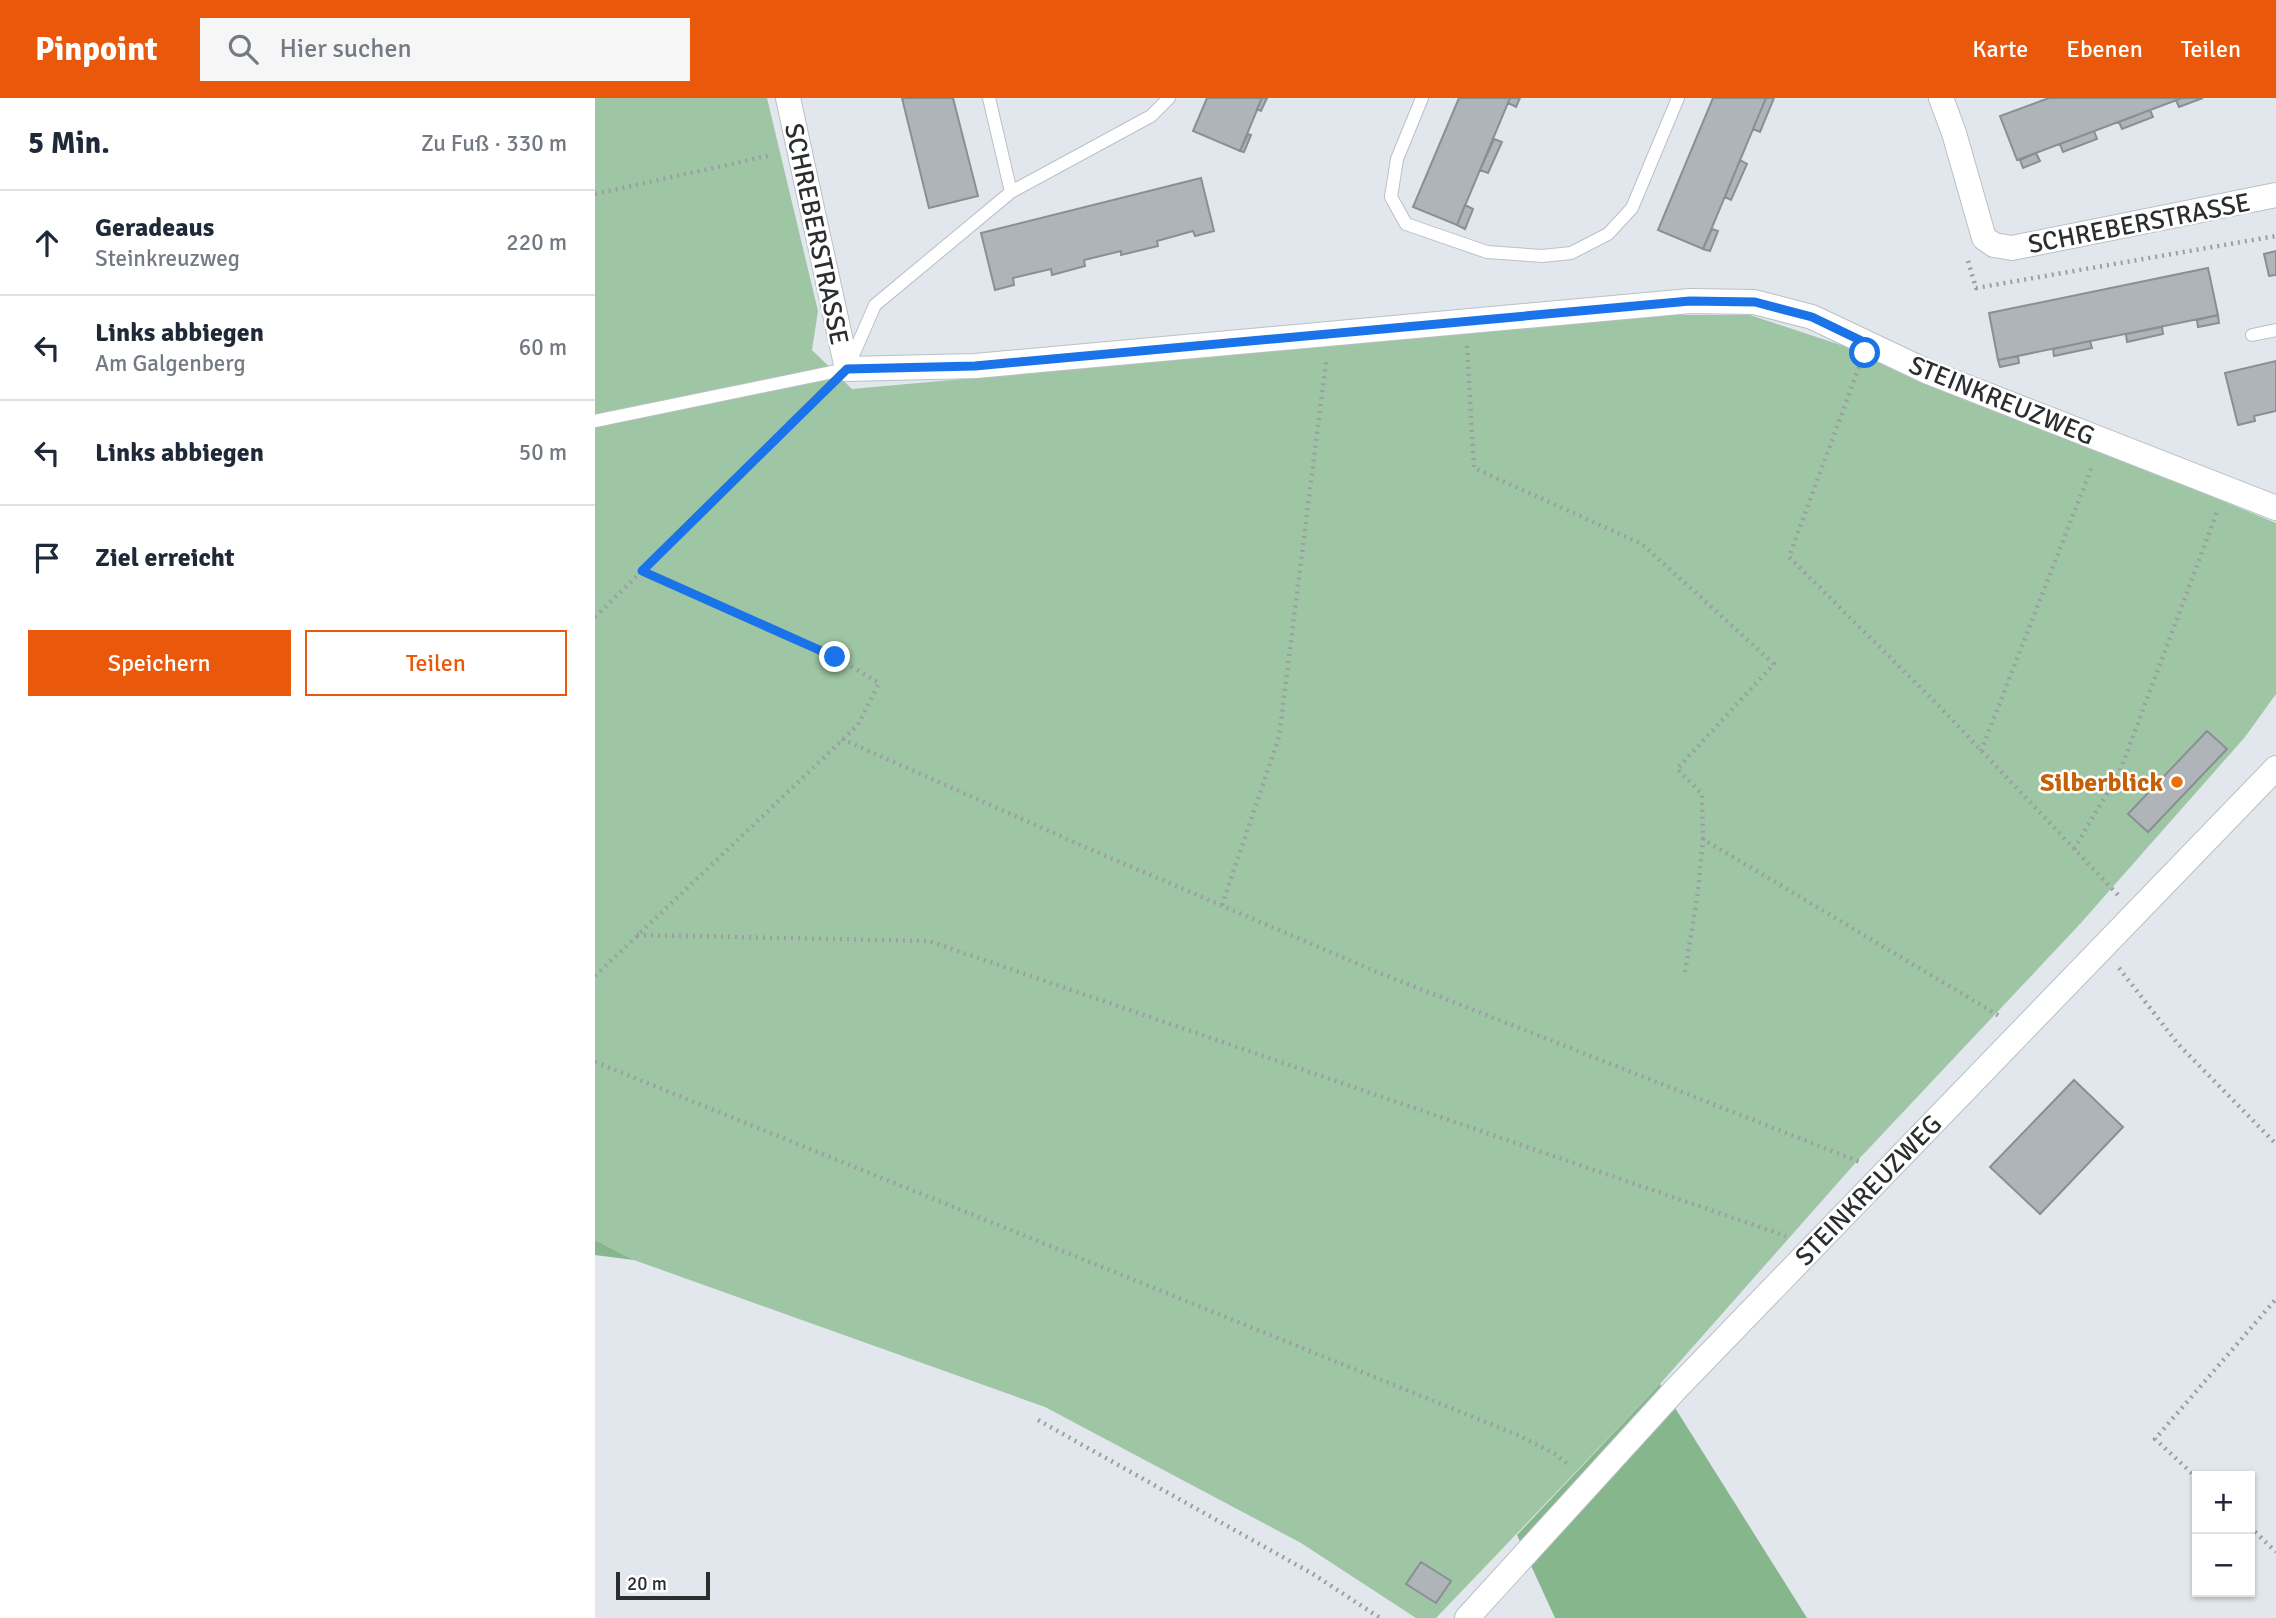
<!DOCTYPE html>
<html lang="de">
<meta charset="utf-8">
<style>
:root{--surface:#fff;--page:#f6f6f7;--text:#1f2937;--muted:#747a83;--line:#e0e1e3;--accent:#ea580c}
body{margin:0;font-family:Signika,sans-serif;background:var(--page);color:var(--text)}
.controls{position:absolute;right:21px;bottom:21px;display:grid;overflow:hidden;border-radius:0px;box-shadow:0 2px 5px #0004}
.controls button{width:63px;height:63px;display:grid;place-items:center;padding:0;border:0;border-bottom:2px solid var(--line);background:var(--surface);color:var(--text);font:35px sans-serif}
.scale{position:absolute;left:21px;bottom:18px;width:94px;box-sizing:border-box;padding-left:7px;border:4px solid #2b2d2f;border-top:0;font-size:19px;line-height:24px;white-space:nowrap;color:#2b2d2f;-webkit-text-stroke:5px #fff;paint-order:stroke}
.stop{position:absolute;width:21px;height:21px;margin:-16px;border:5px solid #1a73e8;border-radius:50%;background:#fff}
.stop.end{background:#1a73e8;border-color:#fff;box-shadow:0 2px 7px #0008}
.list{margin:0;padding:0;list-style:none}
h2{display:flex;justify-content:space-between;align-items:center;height:91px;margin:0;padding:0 28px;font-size:30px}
h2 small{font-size:23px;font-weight:400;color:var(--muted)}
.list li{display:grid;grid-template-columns:46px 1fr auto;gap:21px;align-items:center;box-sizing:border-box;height:105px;padding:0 28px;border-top:2px solid var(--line)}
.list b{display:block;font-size:26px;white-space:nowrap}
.list p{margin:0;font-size:23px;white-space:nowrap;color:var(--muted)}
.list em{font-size:23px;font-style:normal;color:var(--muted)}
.actions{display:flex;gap:14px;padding:21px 28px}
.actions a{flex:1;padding:16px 0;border:2px solid var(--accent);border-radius:0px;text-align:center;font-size:24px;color:var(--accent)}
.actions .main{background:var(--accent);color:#fff}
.icon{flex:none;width:38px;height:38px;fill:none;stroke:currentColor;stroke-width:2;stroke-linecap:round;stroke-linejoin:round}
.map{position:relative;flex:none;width:1681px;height:1520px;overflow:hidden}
header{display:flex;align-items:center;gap:42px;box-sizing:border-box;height:98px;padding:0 35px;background:var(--accent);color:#fff}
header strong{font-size:33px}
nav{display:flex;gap:38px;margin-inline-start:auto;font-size:24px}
.search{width:490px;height:63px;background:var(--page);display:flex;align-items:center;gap:18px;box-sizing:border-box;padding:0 24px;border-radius:0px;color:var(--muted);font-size:26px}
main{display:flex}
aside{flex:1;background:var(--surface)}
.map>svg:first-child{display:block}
.green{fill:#9fc6a4}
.forest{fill:#86b68c}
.building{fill:#afb4b9;stroke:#8a8f94;stroke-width:2}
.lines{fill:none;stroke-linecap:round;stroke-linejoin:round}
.lane-casing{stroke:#bac0c5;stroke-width:14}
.street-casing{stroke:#bac0c5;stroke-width:26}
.path{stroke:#9a9fa3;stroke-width:4.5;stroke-dasharray:2 5;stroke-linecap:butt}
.lane{stroke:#fff;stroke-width:12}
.street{stroke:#fff;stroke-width:24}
.route{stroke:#1a73e8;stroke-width:9}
.food-dot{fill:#e8710a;stroke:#fff;stroke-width:2.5}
.labels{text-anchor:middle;stroke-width:5;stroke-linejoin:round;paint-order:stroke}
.street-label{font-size:26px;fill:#2b2d2f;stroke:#fff}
.food-label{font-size:26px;font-weight:bold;fill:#c56008;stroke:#fff;text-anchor:end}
</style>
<header>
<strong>Pinpoint</strong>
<div class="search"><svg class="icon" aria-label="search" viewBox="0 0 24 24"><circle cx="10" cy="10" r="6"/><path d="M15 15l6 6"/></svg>Hier suchen</div>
<nav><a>Karte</a><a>Ebenen</a><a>Teilen</a></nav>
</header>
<main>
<aside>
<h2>5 Min.<small>Zu Fuß · 330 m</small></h2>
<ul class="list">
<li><svg class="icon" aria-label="ahead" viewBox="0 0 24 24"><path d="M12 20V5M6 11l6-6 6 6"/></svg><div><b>Geradeaus</b><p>Steinkreuzweg</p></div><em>220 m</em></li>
<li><svg class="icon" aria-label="left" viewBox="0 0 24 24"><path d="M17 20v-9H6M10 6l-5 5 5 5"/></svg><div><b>Links abbiegen</b><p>Am Galgenberg</p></div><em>60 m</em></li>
<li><svg class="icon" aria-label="left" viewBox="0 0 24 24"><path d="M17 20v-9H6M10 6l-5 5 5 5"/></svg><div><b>Links abbiegen</b></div><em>50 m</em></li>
<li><svg class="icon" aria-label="arrive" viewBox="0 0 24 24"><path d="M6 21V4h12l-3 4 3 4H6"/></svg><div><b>Ziel erreicht</b></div></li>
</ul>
<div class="actions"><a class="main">Speichern</a><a>Teilen</a></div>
</aside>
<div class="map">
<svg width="1681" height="1520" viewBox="0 0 1681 1520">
<rect width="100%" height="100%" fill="#e1e7ed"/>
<path class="green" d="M 0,0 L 172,0 L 223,213 L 217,252 L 257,291 L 1076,217 L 1155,217 L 1270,255 L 1681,425 L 1681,596 L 1650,639 L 1485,826 L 1263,1062 L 1065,1286 L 841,1520 L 821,1520 L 706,1445 L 450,1309 L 39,1162 L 0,1142 Z"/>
<path class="forest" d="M 0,1142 L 39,1162 L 0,1157 Z
M 1065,1286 L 1212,1520 L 960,1520 L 922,1437 Z"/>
<path class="building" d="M 307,0 L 358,0 L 383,98 L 334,110 Z
M 612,0 L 667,0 L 645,53 L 598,33 Z
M 667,0 L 672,0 L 666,13 L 662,11 Z
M 864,0 L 915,0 L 862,127 L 818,109 Z
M 915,0 L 925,0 L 921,9 L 913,5 Z
M 1118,0 L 1171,0 L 1108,151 L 1063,132 Z
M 1171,0 L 1179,0 L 1165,34 L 1158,31 Z
M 1454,0 L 1587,0 L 1422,62 L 1405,18 Z
M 1587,0 L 1608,0 L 1584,9 L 1581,2 Z
M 1555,12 L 1558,19 L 1527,31 L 1524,24 Z
M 1499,33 L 1502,41 L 1468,54 L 1465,46 Z
M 653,36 L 656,37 L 649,54 L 645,53 Z
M 899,41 L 907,44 L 893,75 L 885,72 Z
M 1441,55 L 1445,63 L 1428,70 L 1425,62 Z
M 1145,62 L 1152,66 L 1136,102 L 1130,99 Z
M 606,80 L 619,133 L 600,138 L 598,133 L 562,143 L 563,148 L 526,157 L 526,153 L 489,162 L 490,168 L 457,177 L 456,171 L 418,180 L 419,187 L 400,192 L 386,135 Z
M 870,107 L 878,111 L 870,131 L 862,127 Z
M 1117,131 L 1123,133 L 1115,153 L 1108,151 Z
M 1681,153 L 1681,177 L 1674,178 L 1669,156 Z
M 1613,170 L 1623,217 L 1403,262 L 1394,215 Z
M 1623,217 L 1624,225 L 1603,229 L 1602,222 Z
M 1567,229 L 1568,236 L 1532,244 L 1531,236 Z
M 1495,243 L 1497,250 L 1459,258 L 1458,251 Z
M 1423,258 L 1424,265 L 1405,269 L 1403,262 Z
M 1681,263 L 1681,313 L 1659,318 L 1660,323 L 1643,327 L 1630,275 Z
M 1612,633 L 1632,651 L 1553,734 L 1533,716 Z
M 1479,982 L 1528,1029 L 1445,1116 L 1395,1069 Z
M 826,1464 L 856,1483 L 841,1505 L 811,1486 Z"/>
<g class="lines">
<defs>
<path id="lane" d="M 394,0 L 416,94
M 827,0 L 802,61 L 796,99 L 811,126 L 892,154 L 947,158 L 976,155 L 1013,136 L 1037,110 L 1083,0
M 1657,237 L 1681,232
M 0,323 L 252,271 L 280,207 L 416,94 L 556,18 L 574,0"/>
<path id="street" d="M 193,0 L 252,271 L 380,268 L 1095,203 L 1159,204 L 1217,219 L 1331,273 L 1681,410
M 1346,0 L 1359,35 L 1389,140 L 1399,147 L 1417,150 L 1681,97
M 872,1520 L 1080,1292 L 1681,670"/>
</defs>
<use href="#lane" class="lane-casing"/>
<use href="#street" class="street-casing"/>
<path class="path" d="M 0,96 L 177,57
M 1373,163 L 1381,190 L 1681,138
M 872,248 L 879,370 L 1047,446 L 1179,566 L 1082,671 L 1107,696 L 1108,741
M 1264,269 L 1194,459 L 1344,608 L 1523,797
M 0,519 L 224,299
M 247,641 L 490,749 L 782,874 L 1265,1064
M 1386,653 L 1498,366
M 1479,751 L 1525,673 L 1622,414
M 627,807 L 684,639 L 731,264
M 42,837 L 334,843 L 1191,1138
M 1524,870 L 1583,946 L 1681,1046
M 1090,874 L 1103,794 L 1108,741 L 1406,919
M 0,878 L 263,627 L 284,585 L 240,559 L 47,473
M 0,964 L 925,1338 L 960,1356 L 975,1368
M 443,1322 L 718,1476 L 785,1520
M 1602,1380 L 1560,1341 L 1681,1201
M 1655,1429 L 1681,1454"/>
<use href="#lane" class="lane"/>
<use href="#street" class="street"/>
</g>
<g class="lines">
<path class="route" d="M 240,559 L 47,473 L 252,271 L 380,268 L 1095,203 L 1160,204 L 1217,219 L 1273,246 L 1270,255"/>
</g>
<circle class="food-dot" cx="1582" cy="684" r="7"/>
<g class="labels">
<g class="street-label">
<text transform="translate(1544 125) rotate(-11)" y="9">SCHREBERSTRASSE</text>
<text transform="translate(222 136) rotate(78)" y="9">SCHREBERSTRASSE</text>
<text transform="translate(1407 302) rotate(22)" y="9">STEINKREUZWEG</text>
<text transform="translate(1273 1092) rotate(-46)" y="9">STEINKREUZWEG</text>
</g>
<g class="food-label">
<text x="1568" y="693">Silberblick</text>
</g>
</g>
</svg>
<div class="controls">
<button>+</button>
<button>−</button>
</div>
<div class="scale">20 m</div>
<div class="stop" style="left:1270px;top:255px"></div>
<div class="stop end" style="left:240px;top:559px"></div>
</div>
</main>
